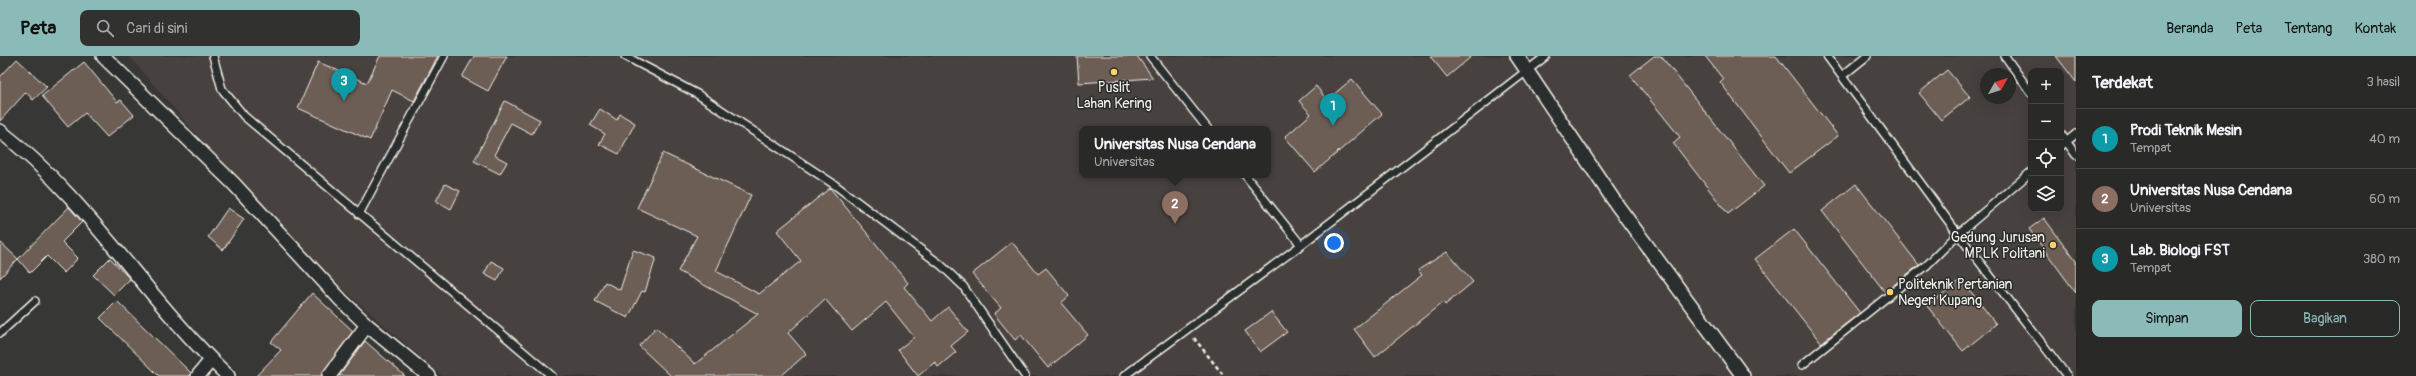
<!DOCTYPE html>
<html lang="id">
<meta charset="utf-8">
<style>
:root{--surface:#292928;--page:#313130;--text:#f1f3f6;--muted:#a5a6a8;--line:#454545;--accent:#8bbbb9}
body{margin:0;font-family:Pangolin,sans-serif;background:var(--page);color:var(--text)}
.controls{position:absolute;right:12px;top:12px;display:grid;overflow:hidden;border-radius:8px;box-shadow:0 4px 16px #0002}
.controls button{width:36px;height:36px;display:grid;place-items:center;padding:0;border:0;border-bottom:1px solid var(--line);background:var(--surface);color:var(--text);font:20px sans-serif}
.compass{position:absolute;left:1980px;top:12px;width:36px;height:36px;border-radius:50%;background:var(--surface);box-shadow:0 4px 16px #0002;rotate:51deg}
.you{position:absolute;left:1334px;top:187px;width:14px;height:14px;margin:-10px;border:3px solid #fff;border-radius:50%;background:#1a73e8;box-shadow:0 0 0 6px #1a73e833}
.badge{display:grid;place-items:center;width:26px;height:26px;border-radius:50%;background:var(--accent);color:#fff;font-size:13px;font-weight:700}
.pin{position:absolute;translate:-50% -33px;filter:drop-shadow(0 1px 2px #0008)}
.pin::after{content:'';position:absolute;top:21px;width:14px;height:12px;background:inherit;clip-path:polygon(0 0,100% 0,50% 100%)}
.popup{position:absolute;left:1079px;top:70px;width:192px;height:52px;box-sizing:border-box;display:grid;place-content:center;border-radius:8px;background:var(--surface);filter:drop-shadow(0 1px 3px #0005);font-size:13px;white-space:nowrap;color:var(--muted)}
.popup b{font-size:15px;color:var(--text)}
.popup::after{content:'';position:absolute;left:50%;top:100%;margin-left:-8px;border:8px solid transparent;border-top-color:var(--surface)}
.list{margin:0;padding:0;list-style:none}
h2{display:flex;justify-content:space-between;align-items:center;height:52px;margin:0;padding:0 16px;font-size:17px}
h2 small{font-size:13px;font-weight:400;color:var(--muted)}
.list li{display:grid;grid-template-columns:26px 1fr auto;gap:12px;align-items:center;box-sizing:border-box;height:60px;padding:0 16px;border-top:1px solid var(--line)}
.list b{display:block;font-size:15px;white-space:nowrap}
.list p{margin:0;font-size:13px;white-space:nowrap;color:var(--muted)}
.list em{font-size:13px;font-style:normal;color:var(--muted)}
.actions{display:flex;gap:8px;padding:12px 16px}
.actions a{flex:1;padding:9px 0;border:1px solid var(--accent);border-radius:8px;text-align:center;font-size:14px;color:var(--accent)}
.actions .main{background:var(--accent);color:#111}
.icon{flex:none;width:22px;height:22px;fill:none;stroke:currentColor;stroke-width:2;stroke-linecap:round;stroke-linejoin:round}
.map{position:relative;flex:none;width:2076px;height:320px;overflow:hidden}
header{display:flex;align-items:center;gap:24px;box-sizing:border-box;height:56px;padding:0 20px;background:var(--accent);color:#111}
header strong{font-size:19px}
nav{display:flex;gap:22px;margin-inline-start:auto;font-size:14px}
.search{width:280px;height:36px;background:var(--page);display:flex;align-items:center;gap:10px;box-sizing:border-box;padding:0 14px;border-radius:8px;color:var(--muted);font-size:15px}
main{display:flex}
aside{flex:1;background:var(--surface)}
.map>svg:first-child{display:block}
.built{fill:#47423f;fill-rule:evenodd}
.building{fill:#6c5d54;stroke:#f4f1e8}
.lines{fill:none;stroke-linecap:round;stroke-linejoin:round}
.service-casing{stroke:#f4f1e8;stroke-width:10}
.minor-casing{stroke:#f4f1e8;stroke-width:16}
.path{stroke:#f4f1e8;stroke-width:2.5;stroke-dasharray:4 3;stroke-linecap:butt}
.service{stroke:#2a2d2e;stroke-width:7}
.minor{stroke:#2a2d2e;stroke-width:13}
.poi-dot{fill:#ffd166;stroke:#2a2d2e;stroke-width:1.5}
.labels{text-anchor:middle;stroke-width:3;stroke-linejoin:round;paint-order:stroke}
.poi-label{font-size:14px;fill:#f4f1e8;stroke:#2a2d2e}
</style>
<header>
<strong>Peta</strong>
<div class="search"><svg class="icon" aria-label="search" viewBox="0 0 24 24"><circle cx="10" cy="10" r="6"/><path d="M15 15l6 6"/></svg>Cari di sini</div>
<nav><a>Beranda</a><a>Peta</a><a>Tentang</a><a>Kontak</a></nav>
</header>
<main>
<div class="map">
<svg width="2076" height="320" viewBox="0 0 2076 320">
<rect width="100%" height="100%" fill="#373736"/>
<filter id="ink" filterUnits="userSpaceOnUse"><feTurbulence type="fractalNoise" baseFrequency=".025" numOctaves="2"/><feDisplacementMap in="SourceGraphic" scale="8" xChannelSelector="R" yChannelSelector="G"/><feConvolveMatrix kernelMatrix="1 2 1 2 8 2 1 2 1" color-interpolation-filters="sRGB"/></filter>
<g filter="url(#ink)">
<path class="built" d="M 129,0 L 2076,0 L 2076,320 L 442,320 L 287,184 ZM 2031,15 L 2061,15 L 2061,153 L 2031,153 ZM 1986,18 L 2010,18 L 2010,42 L 1986,42 ZM 1082,73 L 1268,73 L 1268,119 L 1082,119 Z"/>
<path class="building" d="M 380,0 L 438,0 L 414,45 L 392,34 L 370,84 L 298,52 L 318,6 L 367,27 Z
M 474,0 L 507,0 L 488,35 L 462,21 Z
M 1077,0 L 1137,0 L 1153,22 L 1079,27 Z
M 1430,0 L 1472,0 L 1447,21 Z
M 1654,0 L 1661,0 L 1764,130 L 1728,158 L 1673,87 L 1680,81 L 1630,19 Z
M 1705,0 L 1776,0 L 1838,80 L 1789,117 L 1720,26 L 1723,23 Z
M 2056,0 L 2076,0 L 2076,26 Z
M 17,3 L 47,31 L 33,44 L 26,36 L 0,65 L 0,21 Z
M 84,6 L 117,46 L 121,44 L 134,59 L 107,81 L 85,57 L 68,71 L 42,40 Z
M 1947,14 L 1970,41 L 1941,64 L 1919,37 Z
M 1352,23 L 1382,58 L 1315,116 L 1285,81 L 1311,58 L 1299,45 L 1316,30 L 1327,44 Z
M 505,45 L 540,64 L 532,78 L 511,67 L 494,99 L 507,106 L 500,118 L 474,105 Z
M 600,53 L 617,64 L 620,58 L 635,67 L 619,98 L 599,88 L 605,78 L 590,69 Z
M 663,97 L 751,139 L 716,215 L 759,238 L 801,205 L 777,175 L 830,132 L 908,227 L 904,231 L 932,265 L 948,251 L 968,276 L 951,290 L 956,296 L 938,311 L 935,306 L 918,320 L 898,294 L 914,281 L 886,246 L 852,275 L 825,243 L 788,277 L 806,298 L 781,320 L 671,320 L 639,290 L 656,271 L 695,308 L 758,258 L 678,215 L 697,180 L 637,152 Z
M 445,128 L 460,135 L 451,153 L 436,145 Z
M 1856,128 L 1919,209 L 1885,236 L 1822,155 Z
M 69,151 L 82,166 L 62,186 L 78,202 L 64,217 L 47,200 L 30,217 L 18,203 Z
M 228,152 L 244,163 L 223,194 L 208,181 Z
M 2044,162 L 2076,205 L 2076,237 L 2029,173 Z
M 1794,173 L 1860,257 L 1821,287 L 1755,203 Z
M 0,186 L 18,203 L 0,222 Z
M 1012,186 L 1038,218 L 1046,212 L 1069,240 L 1061,247 L 1088,279 L 1048,312 L 1021,279 L 1015,284 L 994,258 L 1001,252 L 972,218 Z
M 633,194 L 656,202 L 645,236 L 642,235 L 628,262 L 595,245 L 605,226 L 620,234 Z
M 1447,196 L 1473,226 L 1445,249 L 1443,246 L 1375,301 L 1354,273 L 1422,219 L 1418,214 Z
M 110,202 L 130,223 L 114,239 L 93,219 Z
M 491,205 L 504,212 L 497,225 L 484,218 Z
M 1961,223 L 1996,268 L 1963,295 L 1927,250 Z
M 312,237 L 353,275 L 321,320 L 256,320 L 281,294 L 271,286 Z
M 117,245 L 191,317 L 190,320 L 159,320 L 100,262 Z
M 1271,256 L 1287,276 L 1260,296 L 1245,275 Z
M 365,285 L 405,320 L 339,320 Z"/>
<g class="lines">
<defs>
<path id="service" d="M 213,0 L 222,33 L 244,60 L 552,320
M 625,0 L 697,38 L 835,129 L 941,209 L 963,230 L 1025,320
M 1150,0 L 1208,73
M 1827,0 L 1958,178 L 2067,320
M 2005,0 L 2031,37
M 1842,20 L 1867,0
M 2061,78 L 2076,99
M 2061,90 L 2076,78
M 1245,119 L 1301,189
M 359,158 L 444,0
M 0,277 L 35,245
M 1802,309 L 1927,209 L 1958,178 L 2031,116
M 1124,320 L 1301,189 L 1546,0"/>
<path id="minor" d="M 103,0 L 234,128 L 341,244 L 367,269 L 429,320
M 1517,0 L 1617,149 L 1743,320
M 0,75 C 89,144 146,243 228,320
M 198,320 L 211,304
M 329,320 L 367,269"/>
</defs>
<use href="#service" class="service-casing"/>
<use href="#minor" class="minor-casing"/>
<path class="path" d="M 1194,282 L 1224,320"/>
<use href="#service" class="service"/>
<use href="#minor" class="minor"/>
</g>
</g>
<g class="poi-dot">
<circle cx="1114" cy="16" r="4"/>
<circle cx="2053" cy="189" r="4"/>
<circle cx="1890" cy="236" r="4"/>
</g>
<g class="labels">
<g class="poi-label">
<text x="1114" y="36">Puslit<tspan x="1114" dy="16">Lahan Kering</tspan></text>
<text x="2045" y="186" text-anchor="end">Gedung Jurusan<tspan x="2045" dy="16">MPLK Politani</tspan></text>
<text x="1898" y="233" text-anchor="start">Politeknik Pertanian<tspan x="1898" dy="16">Negeri Kupang</tspan></text>
</g>
</g>
</svg>
<div class="controls">
<button>+</button>
<button>−</button>
<button><svg class="icon" aria-label="locate" viewBox="0 0 24 24"><circle cx="12" cy="12" r="6"/><path d="M12 2v4M12 18v4M2 12h4M18 12h4"/></svg></button>
<button><svg class="icon" aria-label="layers" viewBox="0 0 24 24"><path d="M12 4l9 5-9 5-9-5zM3 14l9 5 9-5"/></svg></button>
</div>
<svg class="compass" viewBox="-18 -18 36 36"><path d="M0-13l5 13h-10z" fill="#e53935"/><path d="M0 13l5-13h-10z" fill="#a5a6a8"/></svg>
<div class="you"></div>
<div class="pin badge" style="left:1333px;top:70px;background:#0f9aa8">1</div>
<div class="pin badge" style="left:1175px;top:168px;background:#8d6e63">2</div>
<div class="popup"><b>Universitas Nusa Cendana</b>Universitas</div>
<div class="pin badge" style="left:344px;top:45px;background:#0f9aa8">3</div>
</div>
<aside>
<h2>Terdekat<small>3 hasil</small></h2>
<ul class="list">
<li><span class="badge" style="background:#0f9aa8">1</span><div><b>Prodi Teknik Mesin</b><p>Tempat</p></div><em>40 m</em></li>
<li><span class="badge" style="background:#8d6e63">2</span><div><b>Universitas Nusa Cendana</b><p>Universitas</p></div><em>60 m</em></li>
<li><span class="badge" style="background:#0f9aa8">3</span><div><b>Lab. Biologi FST</b><p>Tempat</p></div><em>380 m</em></li>
</ul>
<div class="actions"><a class="main">Simpan</a><a>Bagikan</a></div>
</aside>
</main>
